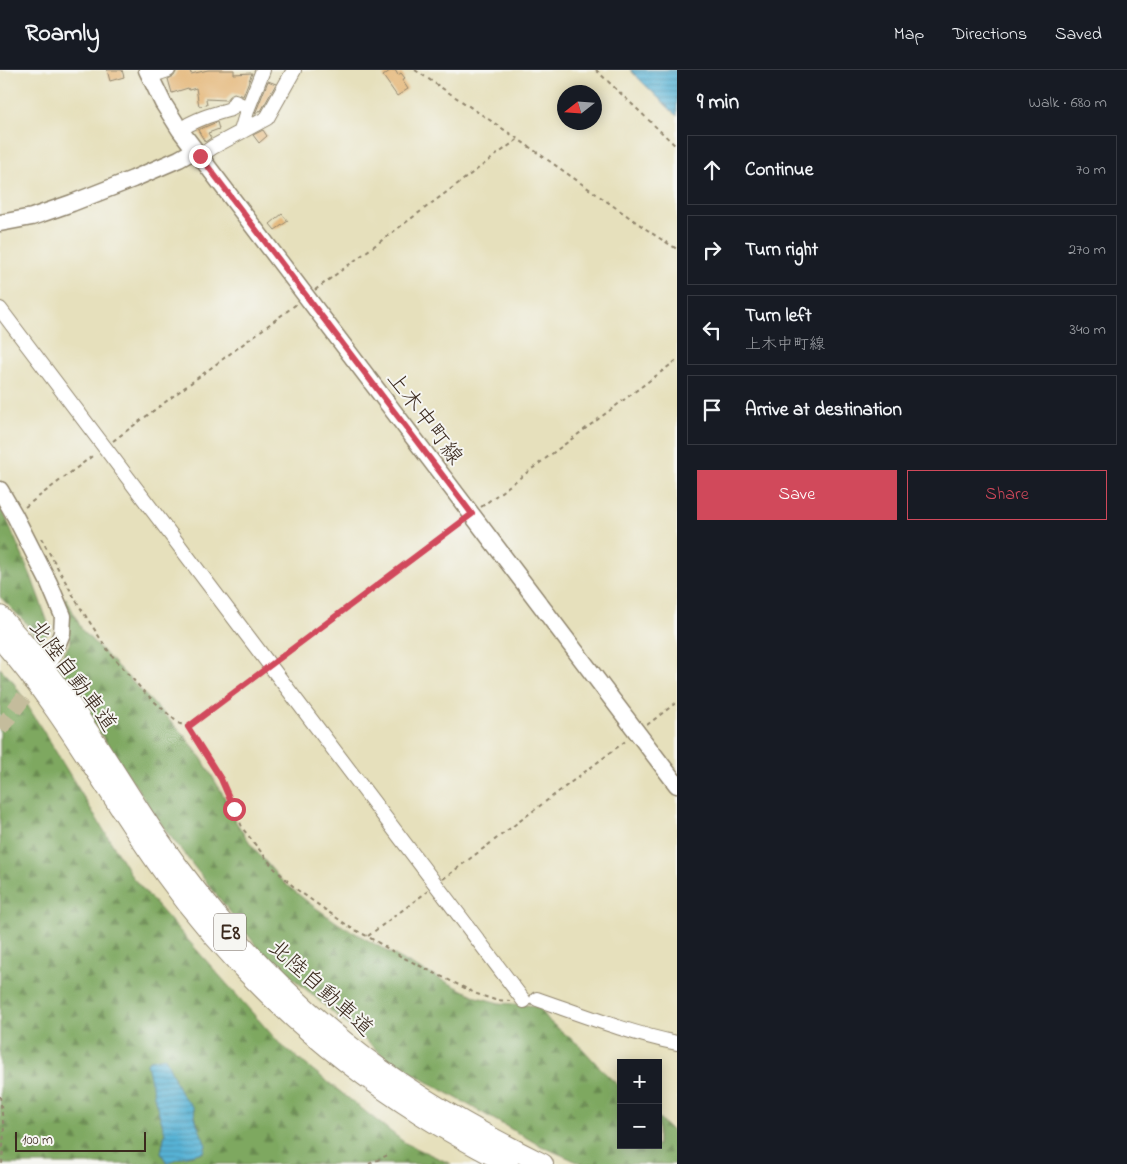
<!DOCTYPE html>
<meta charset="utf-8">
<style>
:root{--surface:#171b24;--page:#242831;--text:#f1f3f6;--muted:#9ea1a6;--line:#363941;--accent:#d1495b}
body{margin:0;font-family:"Indie Flower","Klee One",sans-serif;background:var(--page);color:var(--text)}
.controls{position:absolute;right:15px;bottom:15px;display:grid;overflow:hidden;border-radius:0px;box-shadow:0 2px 12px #0003}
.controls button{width:45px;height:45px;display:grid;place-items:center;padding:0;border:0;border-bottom:1px solid var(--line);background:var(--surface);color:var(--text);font:25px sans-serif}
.compass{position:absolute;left:557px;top:15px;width:45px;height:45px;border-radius:50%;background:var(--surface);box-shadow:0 2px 12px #0003;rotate:253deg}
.scale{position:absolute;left:15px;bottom:12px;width:131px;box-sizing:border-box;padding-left:5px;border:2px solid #3b2a1e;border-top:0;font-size:14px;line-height:18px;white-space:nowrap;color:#3b2a1e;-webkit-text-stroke:4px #f6f6f2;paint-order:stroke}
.stop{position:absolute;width:15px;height:15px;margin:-11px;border:4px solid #d1495b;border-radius:50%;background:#fff}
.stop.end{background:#d1495b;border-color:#fff;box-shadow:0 1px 5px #0008}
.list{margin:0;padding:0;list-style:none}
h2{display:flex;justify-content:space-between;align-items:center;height:65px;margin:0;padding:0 20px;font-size:21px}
h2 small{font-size:16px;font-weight:400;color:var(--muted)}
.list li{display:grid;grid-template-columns:32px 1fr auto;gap:15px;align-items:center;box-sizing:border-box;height:70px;margin:0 10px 10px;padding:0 10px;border:1px solid var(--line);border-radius:0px}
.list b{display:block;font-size:19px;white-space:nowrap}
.list p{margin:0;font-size:16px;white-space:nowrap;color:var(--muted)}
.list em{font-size:16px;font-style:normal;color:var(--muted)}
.actions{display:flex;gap:10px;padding:15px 20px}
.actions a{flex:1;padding:11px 0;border:1px solid var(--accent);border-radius:0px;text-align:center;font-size:18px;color:var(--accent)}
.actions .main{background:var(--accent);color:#fff}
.icon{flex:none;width:28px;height:28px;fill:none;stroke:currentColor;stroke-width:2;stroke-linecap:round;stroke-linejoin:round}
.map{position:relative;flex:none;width:677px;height:1094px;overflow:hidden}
header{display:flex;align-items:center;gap:30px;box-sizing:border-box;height:70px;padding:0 25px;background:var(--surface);border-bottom:1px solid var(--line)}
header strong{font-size:24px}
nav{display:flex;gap:28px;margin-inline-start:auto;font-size:18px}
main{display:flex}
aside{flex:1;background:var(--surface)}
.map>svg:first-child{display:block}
.forest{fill:url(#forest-firs);stroke:#5c693f;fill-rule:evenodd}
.water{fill:url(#water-rules);stroke:#496e7a}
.building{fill:#e4b677}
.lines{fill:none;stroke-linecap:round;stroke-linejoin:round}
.major-tunnel{stroke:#c4bc9c;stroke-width:16;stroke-dasharray:16 8;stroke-linecap:butt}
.minor-casing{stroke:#90856d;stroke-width:16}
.major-casing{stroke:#90856d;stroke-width:19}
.highway-casing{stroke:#90856d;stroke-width:22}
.path{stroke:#90856d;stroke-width:2;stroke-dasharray:4 4;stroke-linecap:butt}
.minor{stroke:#fff;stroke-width:14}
.major{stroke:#fff;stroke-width:16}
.highway{stroke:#fff;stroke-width:20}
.route{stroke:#d1495b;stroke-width:6}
.labels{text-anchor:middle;stroke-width:4;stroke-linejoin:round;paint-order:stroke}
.shield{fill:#f6f6f2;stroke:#73675e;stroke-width:1}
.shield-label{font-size:21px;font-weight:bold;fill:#3b2a1e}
.street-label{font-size:22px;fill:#3b2a1e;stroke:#f6f6f2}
</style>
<header>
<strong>Roamly</strong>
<nav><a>Map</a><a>Directions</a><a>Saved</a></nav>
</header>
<main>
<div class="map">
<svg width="677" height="1094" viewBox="0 0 677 1094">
<defs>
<pattern id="forest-firs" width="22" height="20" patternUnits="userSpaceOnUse" patternTransform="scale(1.25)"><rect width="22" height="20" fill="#7ea860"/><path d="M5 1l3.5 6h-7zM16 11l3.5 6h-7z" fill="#68894f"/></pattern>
<pattern id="water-rules" width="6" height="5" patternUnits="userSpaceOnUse" patternTransform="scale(1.25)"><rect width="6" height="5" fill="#57b2d5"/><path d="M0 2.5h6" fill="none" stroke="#4991ac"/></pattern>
</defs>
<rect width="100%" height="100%" fill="#f6f6f2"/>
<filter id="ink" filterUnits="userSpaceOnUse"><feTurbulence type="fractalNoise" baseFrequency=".02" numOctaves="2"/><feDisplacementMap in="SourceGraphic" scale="10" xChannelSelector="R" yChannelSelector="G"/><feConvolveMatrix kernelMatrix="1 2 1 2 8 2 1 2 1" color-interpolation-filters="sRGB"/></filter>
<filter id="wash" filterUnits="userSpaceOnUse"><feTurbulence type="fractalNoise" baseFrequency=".0096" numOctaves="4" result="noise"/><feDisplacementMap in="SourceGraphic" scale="20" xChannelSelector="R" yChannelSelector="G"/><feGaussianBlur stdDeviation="1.12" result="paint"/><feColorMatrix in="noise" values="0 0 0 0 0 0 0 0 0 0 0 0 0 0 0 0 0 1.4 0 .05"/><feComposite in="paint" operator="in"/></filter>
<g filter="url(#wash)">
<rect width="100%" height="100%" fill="#e6e0bc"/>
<path class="forest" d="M 0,434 L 31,506 L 51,561 L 38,572 L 26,553 L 0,527 Z
M 66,528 L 82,560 L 184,665 L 202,689 L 225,728 L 236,752 L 252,776 L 282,811 L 309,833 L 339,854 L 414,896 L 477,927 L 499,933 L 538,936 L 550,952 L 579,975 L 606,1004 L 621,1018 L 621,1075 L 658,1075 L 658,1048 L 677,1066 L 677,1094 L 582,1094 L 539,1075 L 386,988 L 259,879 L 167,762 L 56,598 L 71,571 L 61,531 Z
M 0,598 L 12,610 L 133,808 L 280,974 L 405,1073 L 451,1094 L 0,1094 ZM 168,994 L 181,1025 L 193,1037 L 197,1054 L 193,1085 L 182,1087 L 167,1093 L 161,1083 L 165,1063 L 155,1030 Z"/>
<path class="water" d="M 630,0 L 677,0 L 677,46 Z
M 165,987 L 181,1024 L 193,1037 L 197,1054 L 206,1075 L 204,1082 L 182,1087 L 167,1093 L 161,1083 L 165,1063 L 155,1030 L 147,994 L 149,990 Z"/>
<g id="blocks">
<path class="building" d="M 107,0 L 122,0 L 124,7 L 110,11 Z
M 177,0 L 190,0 L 191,4 L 208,0 L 234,0 L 234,4 L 252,3 L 243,26 L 234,23 L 230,25 L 226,30 L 206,29 L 207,35 L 199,36 L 196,18 L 189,20 L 188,18 L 172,23 L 168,9 L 174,6 Z
M 391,0 L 395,0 L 398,5 L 401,3 L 405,8 L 402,10 L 408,19 L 397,26 L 383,6 Z
M 268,11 L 276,14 L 261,41 L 259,40 L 257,43 L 255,44 Z
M 217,52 L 219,59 L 208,63 L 211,68 L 205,72 L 198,60 Z
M 263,60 L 267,66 L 259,73 L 253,65 Z
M 282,144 L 288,151 L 275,160 L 270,154 Z"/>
</g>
</g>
<g filter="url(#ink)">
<use href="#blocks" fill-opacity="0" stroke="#90856d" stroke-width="1"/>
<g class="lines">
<path class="major-tunnel" d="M 0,659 L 42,603"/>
<defs>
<path id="minor" d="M 150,6 L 168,0
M 180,60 C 195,49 214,44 231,39 L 235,32 L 248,38
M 241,61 L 248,38 L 263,0
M 200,86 L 213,77 L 267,48 L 294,0
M 0,239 L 524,931
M 537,929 C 583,945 629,963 677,973"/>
<path id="major" d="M 147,0 L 163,33 L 180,60 L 677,715
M 0,153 L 32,147 L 72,133 L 133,109 L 179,89 L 195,80
M 0,420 L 15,446 L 49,513 L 63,546 L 62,563 L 51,590"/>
<path id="highway" d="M 0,546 C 10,558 21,569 31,582 C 51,606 69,632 86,658 C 118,705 146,754 180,799 C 228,864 283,922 345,972 C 405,1021 474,1060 543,1094
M 0,569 C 64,641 109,727 165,804 C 234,900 322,982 422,1045 C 450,1063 479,1078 508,1094"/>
</defs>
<use href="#minor" class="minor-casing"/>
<use href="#major" class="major-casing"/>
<use href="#highway" class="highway-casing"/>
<path class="path" d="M 415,0 L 518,69 L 656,166 L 677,179
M 596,0 L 677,77
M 315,220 L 518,69
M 113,371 L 298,233
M 25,437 L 95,384
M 481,437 L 677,290
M 41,468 L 78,534 L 109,582 L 144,622 L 178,653 L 188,657 L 221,709 L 243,759 L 273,797 L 296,819 L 351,858 L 367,866 L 402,887 L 477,924 L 495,930 L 510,931
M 280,588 L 462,452
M 647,655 L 677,632
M 188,657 L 262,602
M 443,809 L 627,670
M 368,866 L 428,821
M 0,1026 L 4,1061 L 2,1094
M 369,1094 L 390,1084"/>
<use href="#minor" class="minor"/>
<use href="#major" class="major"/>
<use href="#highway" class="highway"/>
</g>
</g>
<g class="lines" filter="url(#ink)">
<path class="route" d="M 200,86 L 472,444 L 188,657 L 221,709 L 234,739"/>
</g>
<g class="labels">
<rect class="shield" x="214" y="843.5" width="32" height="37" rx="4"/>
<g class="shield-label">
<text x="230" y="869">E8</text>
</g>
<g class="street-label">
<text transform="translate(426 347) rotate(53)" y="8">上木中町線</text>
<text transform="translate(74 605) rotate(54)" y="8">北陸自動車道</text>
<text transform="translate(322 917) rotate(42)" y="8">北陸自動車道</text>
</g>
</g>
</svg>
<div class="controls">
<button>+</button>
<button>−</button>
</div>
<svg class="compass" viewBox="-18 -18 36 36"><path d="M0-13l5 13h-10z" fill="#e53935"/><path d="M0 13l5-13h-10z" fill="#9ea1a6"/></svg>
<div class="scale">100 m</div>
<div class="stop" style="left:234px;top:739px"></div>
<div class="stop end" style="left:200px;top:86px"></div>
</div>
<aside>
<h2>9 min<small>Walk · 680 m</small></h2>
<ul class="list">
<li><svg class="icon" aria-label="ahead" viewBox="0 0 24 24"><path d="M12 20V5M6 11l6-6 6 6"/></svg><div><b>Continue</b></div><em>70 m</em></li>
<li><svg class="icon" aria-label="right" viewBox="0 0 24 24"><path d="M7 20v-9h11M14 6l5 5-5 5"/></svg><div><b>Turn right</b></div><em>270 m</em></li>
<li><svg class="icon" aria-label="left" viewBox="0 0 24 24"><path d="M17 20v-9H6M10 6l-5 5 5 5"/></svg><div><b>Turn left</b><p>上木中町線</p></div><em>340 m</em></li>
<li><svg class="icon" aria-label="arrive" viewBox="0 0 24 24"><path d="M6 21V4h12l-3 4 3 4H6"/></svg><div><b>Arrive at destination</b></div></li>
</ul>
<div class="actions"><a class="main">Save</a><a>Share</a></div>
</aside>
</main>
